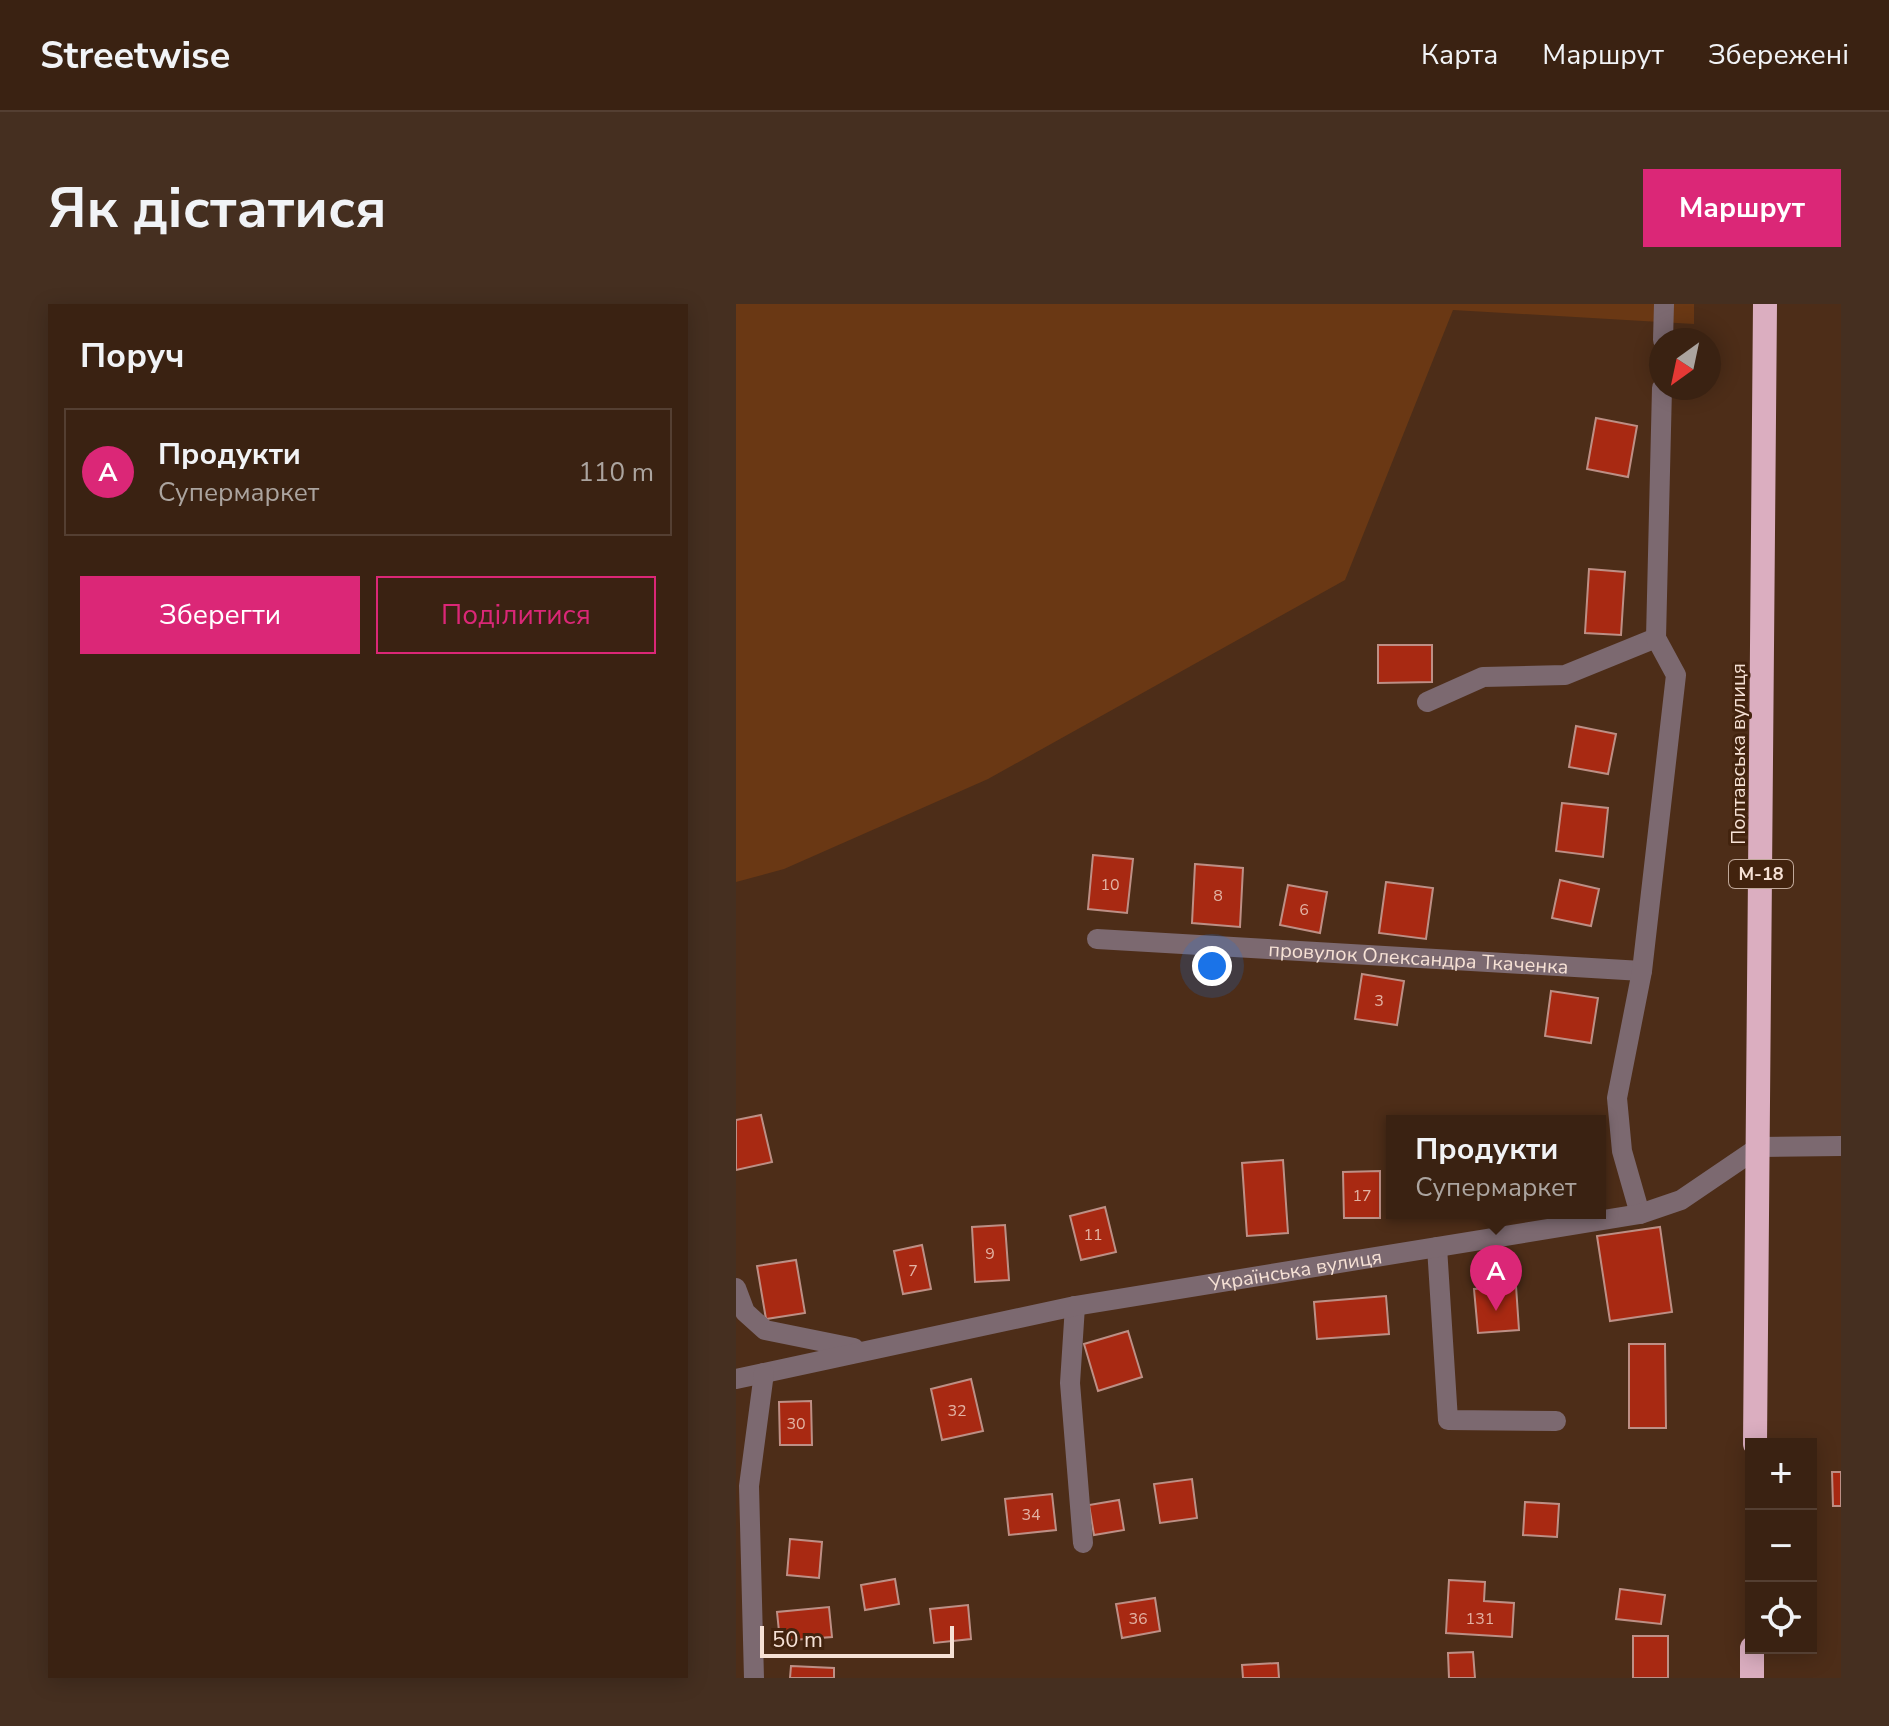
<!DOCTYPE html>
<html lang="uk">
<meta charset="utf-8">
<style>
:root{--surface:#3a2212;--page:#452f20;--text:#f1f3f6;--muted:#aba49f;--line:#543f32;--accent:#db2777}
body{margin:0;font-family:"Nunito Sans",sans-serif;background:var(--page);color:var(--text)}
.controls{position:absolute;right:24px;bottom:24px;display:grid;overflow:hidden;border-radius:0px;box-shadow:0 4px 20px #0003}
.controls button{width:72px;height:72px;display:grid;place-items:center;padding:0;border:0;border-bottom:2px solid var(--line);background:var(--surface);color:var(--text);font:40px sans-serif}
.compass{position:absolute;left:913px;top:24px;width:72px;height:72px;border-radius:50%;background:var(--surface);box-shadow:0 4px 20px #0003;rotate:213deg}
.scale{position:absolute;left:24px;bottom:20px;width:194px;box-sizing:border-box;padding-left:8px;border:4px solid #f6e1d5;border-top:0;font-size:22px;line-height:28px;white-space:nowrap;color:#f6e1d5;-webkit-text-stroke:6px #42230e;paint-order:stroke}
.you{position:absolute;left:476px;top:662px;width:28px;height:28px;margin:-20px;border:6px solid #fff;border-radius:50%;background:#1a73e8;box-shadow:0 0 0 12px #1a73e833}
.badge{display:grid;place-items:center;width:52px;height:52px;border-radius:50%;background:var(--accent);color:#fff;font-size:26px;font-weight:700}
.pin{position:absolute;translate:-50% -66px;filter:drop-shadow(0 2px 4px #0008)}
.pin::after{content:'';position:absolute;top:42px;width:28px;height:24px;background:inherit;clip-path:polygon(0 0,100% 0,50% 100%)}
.popup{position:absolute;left:650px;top:811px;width:220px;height:104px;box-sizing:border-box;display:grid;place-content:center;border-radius:0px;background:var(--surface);filter:drop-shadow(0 2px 6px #0005);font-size:26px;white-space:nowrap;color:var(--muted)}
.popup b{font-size:30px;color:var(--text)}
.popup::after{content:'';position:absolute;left:50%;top:100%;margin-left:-16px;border:16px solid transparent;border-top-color:var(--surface)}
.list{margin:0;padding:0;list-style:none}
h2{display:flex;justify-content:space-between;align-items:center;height:104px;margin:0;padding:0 32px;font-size:34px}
h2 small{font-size:26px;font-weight:400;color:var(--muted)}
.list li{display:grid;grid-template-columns:52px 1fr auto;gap:24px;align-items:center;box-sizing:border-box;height:128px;margin:0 16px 16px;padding:0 16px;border:2px solid var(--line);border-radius:0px}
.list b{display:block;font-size:30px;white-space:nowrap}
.list p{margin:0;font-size:26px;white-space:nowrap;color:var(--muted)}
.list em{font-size:26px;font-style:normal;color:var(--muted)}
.actions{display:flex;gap:16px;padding:24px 32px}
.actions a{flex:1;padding:18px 0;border:2px solid var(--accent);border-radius:0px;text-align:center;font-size:28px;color:var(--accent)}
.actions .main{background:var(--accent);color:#fff}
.icon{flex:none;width:44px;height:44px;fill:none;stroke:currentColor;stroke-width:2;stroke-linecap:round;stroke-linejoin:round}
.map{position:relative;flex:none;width:1105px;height:1374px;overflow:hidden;border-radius:0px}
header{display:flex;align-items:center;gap:48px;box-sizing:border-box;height:112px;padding:0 40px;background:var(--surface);border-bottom:2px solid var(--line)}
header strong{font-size:38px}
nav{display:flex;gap:44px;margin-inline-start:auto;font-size:28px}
.intro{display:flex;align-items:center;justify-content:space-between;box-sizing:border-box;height:192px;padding:0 48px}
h1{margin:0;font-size:56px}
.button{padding:20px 36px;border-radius:0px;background:var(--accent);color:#fff;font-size:28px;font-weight:700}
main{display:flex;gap:48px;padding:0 48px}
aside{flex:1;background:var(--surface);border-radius:0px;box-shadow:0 4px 20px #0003}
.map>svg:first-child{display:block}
.green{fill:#6a3814}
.building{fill:#a82912;stroke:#bd8f85;stroke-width:2}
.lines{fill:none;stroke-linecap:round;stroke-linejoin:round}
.minor{stroke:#7c6970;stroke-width:20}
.highway{stroke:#dbaec0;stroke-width:24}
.labels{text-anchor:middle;stroke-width:6;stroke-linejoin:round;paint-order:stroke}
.number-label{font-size:16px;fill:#e2b3a4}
.shield{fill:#42230e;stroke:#c0a899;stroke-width:2}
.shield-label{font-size:18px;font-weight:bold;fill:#f6e1d5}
.street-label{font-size:20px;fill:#f6e1d5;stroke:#42230e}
</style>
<header>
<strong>Streetwise</strong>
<nav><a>Карта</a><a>Маршрут</a><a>Збережені</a></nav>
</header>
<div class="intro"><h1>Як дістатися</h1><a class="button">Маршрут</a></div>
<main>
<aside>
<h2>Поруч<small></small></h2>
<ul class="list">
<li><span class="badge">A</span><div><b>Продукти</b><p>Супермаркет</p></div><em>110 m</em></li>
</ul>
<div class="actions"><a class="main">Зберегти</a><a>Поділитися</a></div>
</aside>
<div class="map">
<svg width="1105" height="1374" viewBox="0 0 1105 1374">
<rect width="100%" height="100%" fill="#4d2d18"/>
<path class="green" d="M 0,0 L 958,0 L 958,20 L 717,6 L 609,276 L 252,475 L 48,565 L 0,578 Z"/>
<path class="building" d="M 860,114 L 901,122 L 892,173 L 851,165 Z
M 853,265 L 889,268 L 885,331 L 849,329 Z
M 642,341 L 696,341 L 696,378 L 642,379 Z
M 840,422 L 880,430 L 872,470 L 833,463 Z
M 826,499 L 872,504 L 867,553 L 820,547 Z
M 357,551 L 397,555 L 391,609 L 352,605 Z
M 459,560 L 507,564 L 504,623 L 456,619 Z
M 824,576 L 863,585 L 855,622 L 816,614 Z
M 650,578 L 697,584 L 690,635 L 643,629 Z
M 552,581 L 591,588 L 584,629 L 544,621 Z
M 626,670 L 668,677 L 661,721 L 619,715 Z
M 815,687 L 862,694 L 855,739 L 809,732 Z
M 25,811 L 36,858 L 0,866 L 0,816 Z
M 656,835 L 656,862 L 653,863 L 651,836 Z
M 547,856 L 552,929 L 511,932 L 506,859 Z
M 644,867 L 644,914 L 608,914 L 607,868 Z
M 369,903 L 380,948 L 345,956 L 334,912 Z
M 269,921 L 273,976 L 239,978 L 236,923 Z
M 924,923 L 936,1008 L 874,1017 L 861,932 Z
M 186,941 L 195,985 L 167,990 L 158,947 Z
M 60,956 L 69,1009 L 30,1015 L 21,962 Z
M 780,982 L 783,1026 L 742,1029 L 738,985 Z
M 650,992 L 653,1030 L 581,1035 L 578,998 Z
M 392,1027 L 406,1073 L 362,1087 L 348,1040 Z
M 893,1040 L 929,1040 L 930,1124 L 893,1124 Z
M 235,1075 L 247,1127 L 206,1136 L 195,1085 Z
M 75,1097 L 76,1141 L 44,1141 L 43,1098 Z
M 1096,1168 L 1105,1168 L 1105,1202 L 1097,1202 Z
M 456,1175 L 461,1214 L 424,1219 L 418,1180 Z
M 316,1190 L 320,1226 L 273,1231 L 269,1195 Z
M 383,1196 L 388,1226 L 358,1231 L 353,1201 Z
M 789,1198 L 823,1200 L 821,1233 L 787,1231 Z
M 54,1235 L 86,1238 L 83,1274 L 51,1271 Z
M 159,1275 L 163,1300 L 129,1306 L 125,1281 Z
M 713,1276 L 749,1278 L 748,1297 L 778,1299 L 776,1333 L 710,1329 Z
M 884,1285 L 929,1291 L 925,1320 L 880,1315 Z
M 419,1294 L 424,1327 L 386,1334 L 380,1300 Z
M 232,1301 L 235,1335 L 198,1339 L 194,1305 Z
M 93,1303 L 96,1333 L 44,1337 L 41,1308 Z
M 897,1332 L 932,1332 L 932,1374 L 897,1374 Z
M 737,1348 L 739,1374 L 713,1374 L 712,1349 Z
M 542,1359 L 543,1374 L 507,1374 L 506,1361 Z
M 55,1362 L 98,1364 L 98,1374 L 54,1374 Z"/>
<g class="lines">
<g class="minor">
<path d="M 927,36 L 928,0"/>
<path d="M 691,398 L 747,373 L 829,371 L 920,334"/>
<path id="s1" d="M 361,635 L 906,667"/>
<path d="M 904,910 L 886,847 L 881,794 L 906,667 L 940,371 L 920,334 L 926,84"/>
<path d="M 701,943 L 712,1116 L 820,1117"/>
<path d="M 0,984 L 9,1008 L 29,1026 L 118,1044"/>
<path d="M 339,1002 L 334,1079 L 347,1239"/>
<path id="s2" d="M 0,1075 L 339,1002 L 904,910 L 945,896 L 1023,843 L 1105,842"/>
<path d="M 18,1374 L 13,1182 L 28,1069"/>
</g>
<path class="highway" d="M 1019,1140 L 1029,0
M 1016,1374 L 1016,1344"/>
</g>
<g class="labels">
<g class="number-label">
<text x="374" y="586">10</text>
<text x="482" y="597">8</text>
<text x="568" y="611">6</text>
<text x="643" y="702">3</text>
<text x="626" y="897">17</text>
<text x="357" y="936">11</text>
<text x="254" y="955">9</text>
<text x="177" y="972">7</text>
<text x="221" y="1112">32</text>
<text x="60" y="1125">30</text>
<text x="295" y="1216">34</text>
<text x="402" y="1320">36</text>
<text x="744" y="1320">131</text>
</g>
<rect class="shield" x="993" y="556" width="64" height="28" rx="6"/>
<g class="shield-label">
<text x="1025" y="576">М-18</text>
</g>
<g class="street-label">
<text transform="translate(1002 450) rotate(-90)" y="7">Полтавська вулиця</text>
<text dy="7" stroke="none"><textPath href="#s1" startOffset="322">провулок Олександра Ткаченка</textPath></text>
<text dy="7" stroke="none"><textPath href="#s2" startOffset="570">Українська вулиця</textPath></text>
</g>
</g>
</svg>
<div class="controls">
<button>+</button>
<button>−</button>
<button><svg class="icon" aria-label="locate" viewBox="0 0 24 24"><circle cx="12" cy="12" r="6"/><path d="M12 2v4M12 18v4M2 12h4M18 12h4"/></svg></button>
</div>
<svg class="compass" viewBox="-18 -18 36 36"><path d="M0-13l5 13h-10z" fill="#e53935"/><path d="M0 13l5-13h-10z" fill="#aba49f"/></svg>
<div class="scale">50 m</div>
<div class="you"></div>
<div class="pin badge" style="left:760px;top:1007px">A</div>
<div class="popup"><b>Продукти</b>Супермаркет</div>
</div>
</main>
